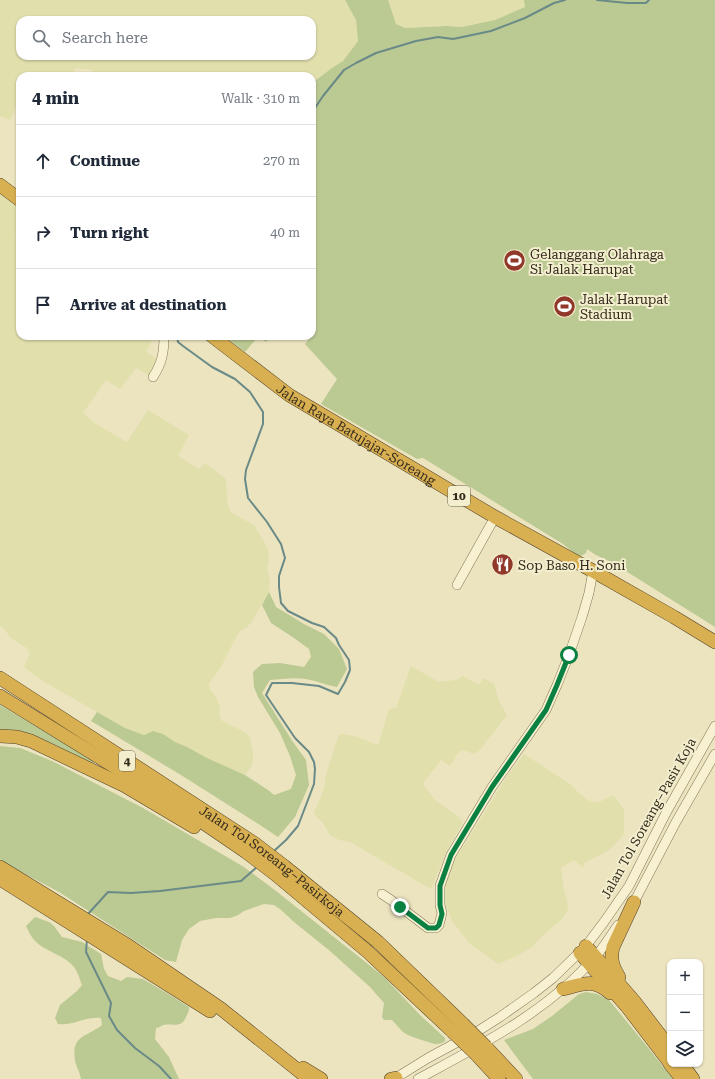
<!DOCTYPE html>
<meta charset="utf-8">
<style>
:root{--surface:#fff;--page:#f2f2f3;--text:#1f2937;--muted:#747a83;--line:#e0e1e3}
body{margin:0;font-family:"Roboto Serif",serif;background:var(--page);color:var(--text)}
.controls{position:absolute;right:12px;bottom:12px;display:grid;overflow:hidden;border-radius:8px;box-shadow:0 1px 3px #0004}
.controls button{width:36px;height:36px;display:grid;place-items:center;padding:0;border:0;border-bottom:1px solid var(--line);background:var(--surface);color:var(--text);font:20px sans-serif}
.stop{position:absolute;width:12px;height:12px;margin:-9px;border:3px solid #0b8043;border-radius:50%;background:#fff}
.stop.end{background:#0b8043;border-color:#fff;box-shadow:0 1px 4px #0008}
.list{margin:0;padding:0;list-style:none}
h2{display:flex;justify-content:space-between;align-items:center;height:52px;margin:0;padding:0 16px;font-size:17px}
h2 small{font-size:13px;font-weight:400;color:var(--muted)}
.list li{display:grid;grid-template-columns:26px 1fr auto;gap:12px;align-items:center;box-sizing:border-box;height:72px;padding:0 16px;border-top:1px solid var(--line)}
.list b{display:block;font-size:15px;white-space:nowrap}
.list em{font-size:13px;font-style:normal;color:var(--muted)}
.icon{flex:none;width:22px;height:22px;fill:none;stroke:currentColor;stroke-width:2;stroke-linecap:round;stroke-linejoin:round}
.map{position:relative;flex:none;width:715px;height:1079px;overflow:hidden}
.search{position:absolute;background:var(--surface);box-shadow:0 1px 3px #0004;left:16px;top:16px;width:300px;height:44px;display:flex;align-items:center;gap:10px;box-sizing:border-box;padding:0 14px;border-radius:12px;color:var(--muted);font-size:15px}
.panel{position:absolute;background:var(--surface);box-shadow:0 1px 3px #0004;left:16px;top:72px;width:300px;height:268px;border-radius:12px}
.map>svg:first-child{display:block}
.farmland{fill:#e1dfac;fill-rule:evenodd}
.green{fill:#bbc993}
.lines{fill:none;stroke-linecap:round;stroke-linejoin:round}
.stream{stroke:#6a8a87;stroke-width:2}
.minor-casing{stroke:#837558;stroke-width:10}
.highway-casing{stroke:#51422c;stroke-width:14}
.minor{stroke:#f7f1d1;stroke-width:9}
.highway{stroke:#d9b051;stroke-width:13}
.highway-bridge-casing{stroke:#51422c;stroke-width:14;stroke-linecap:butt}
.highway-bridge{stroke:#d9b051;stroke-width:13}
.route{stroke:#0b8043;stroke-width:5}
.labels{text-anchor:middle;stroke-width:4;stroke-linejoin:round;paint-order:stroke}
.shield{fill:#f3eece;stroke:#6d6551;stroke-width:1}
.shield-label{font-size:12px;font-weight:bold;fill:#332a1c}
.poi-label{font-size:13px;fill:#332a1c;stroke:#f3eece;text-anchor:start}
.street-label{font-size:13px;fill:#332a1c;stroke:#f3eece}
</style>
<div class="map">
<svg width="715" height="1079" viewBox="0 0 715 1079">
<rect width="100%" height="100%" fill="#ece4bf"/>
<path class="farmland" d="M 0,0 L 345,0 L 356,20 L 358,41 L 343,61 L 332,68 L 312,83 L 312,76 L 92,76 L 93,70 L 75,68 L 72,76 L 20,76 L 20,99 L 10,120 L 0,116 ZM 20,20 L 312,20 L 312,56 L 20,56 Z
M 388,0 L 524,0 L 525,7 L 495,20 L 462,27 L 447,26 L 405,28 L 396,24 Z
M 1,192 L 20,206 L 20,227 L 15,239 L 20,242 L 20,336 L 154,336 L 146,352 L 159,360 L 151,377 L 136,368 L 120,389 L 106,380 L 83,413 L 96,424 L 127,442 L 148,410 L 189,435 L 178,456 L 199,469 L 205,463 L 226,479 L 227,499 L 228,505 L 231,512 L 237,516 L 254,525 L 265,543 L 268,550 L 269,560 L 267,567 L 270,582 L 269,592 L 251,623 L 247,627 L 240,631 L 236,637 L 221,667 L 209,684 L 210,690 L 215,695 L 220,707 L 219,714 L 221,720 L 246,733 L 250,738 L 253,753 L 253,761 L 251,767 L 245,775 L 207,758 L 187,747 L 175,742 L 163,734 L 153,731 L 144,735 L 125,728 L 41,680 L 24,667 L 30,654 L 27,648 L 11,638 L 4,629 L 0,626 L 0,194 Z
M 411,666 L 439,682 L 456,680 L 463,676 L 479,685 L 484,678 L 494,684 L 499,701 L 507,715 L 479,751 L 473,754 L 466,751 L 463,750 L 458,753 L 450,766 L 441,760 L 424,782 L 424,785 L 435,800 L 456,815 L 463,822 L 445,855 L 431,889 L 350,842 L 339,840 L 330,835 L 323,823 L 315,815 L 314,812 L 320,799 L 325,785 L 325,778 L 337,740 L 340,734 L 344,734 L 347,735 L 355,736 L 378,745 L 389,709 L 396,708 Z
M 524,754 L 570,784 L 580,794 L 586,799 L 592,802 L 599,802 L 613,795 L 624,809 L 624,830 L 623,836 L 609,850 L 584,863 L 583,868 L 574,860 L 561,868 L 564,890 L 567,900 L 568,911 L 560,921 L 542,936 L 532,947 L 517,956 L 498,964 L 480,951 L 474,947 L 468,942 L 460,931 L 453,923 L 445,903 L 442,892 L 452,864 L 508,775 Z"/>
<path class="green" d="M 345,0 L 388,0 L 396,24 L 405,28 L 447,26 L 462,27 L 495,20 L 525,7 L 524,0 L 715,0 L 715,627 L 613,563 L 596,555 L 587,549 L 586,553 L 579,557 L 563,544 L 423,458 L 417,459 L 321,404 L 337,379 L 305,344 L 315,331 L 312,328 L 312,83 L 332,68 L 343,61 L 358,41 L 356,20 Z
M 224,336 L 270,336 L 266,342 L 258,337 L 245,352 Z
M 269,592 L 276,607 L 304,624 L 324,634 L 339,649 L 347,669 L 337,687 C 326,685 317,681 306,679 C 294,677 282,679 270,680 L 262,693 L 293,742 L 306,760 L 309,785 L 295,817 L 278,837 L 263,827 L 181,775 L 91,721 L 97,712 L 125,728 L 144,735 L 153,731 L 163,734 L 175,742 L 187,747 L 207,758 L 245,775 L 268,790 L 274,795 L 291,789 L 296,775 L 290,756 L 280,733 L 258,697 L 254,687 L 253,672 L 262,664 L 280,663 L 304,667 L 311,657 L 309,649 L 294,638 L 271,623 L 262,605 Z
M 0,705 L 94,761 L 93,764 C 63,749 34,731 0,730 Z
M 0,746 L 20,748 L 52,761 L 143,808 L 244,867 L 276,891 L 383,976 L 420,1015 L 445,1038 L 445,1041 C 443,1043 440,1044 436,1044 C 433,1044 409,1036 406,1034 C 401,1031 397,1025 392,1020 L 384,1020 L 382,1017 L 384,1003 L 370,987 L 330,951 L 294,922 L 280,909 L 274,905 L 264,904 L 244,911 L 238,915 L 230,918 L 216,918 L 200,921 L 189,929 L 182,940 L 176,962 L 165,960 L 59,892 L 10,866 L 0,859 Z
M 35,917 L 49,922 L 54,926 L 62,937 L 82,942 L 101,954 L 104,969 L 108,976 L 121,981 L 127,977 L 143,979 L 170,995 L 189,1007 C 189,1011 188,1013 186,1017 C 181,1029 172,1023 163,1025 C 161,1026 158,1028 156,1028 L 155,1039 L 169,1057 L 179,1079 L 81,1079 C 80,1072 76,1067 75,1060 C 71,1035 87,1037 102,1025 L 101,1018 C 86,1016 73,1026 58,1024 L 55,1018 L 60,1005 L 77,991 L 82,985 C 80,981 79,975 76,970 C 68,956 48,953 36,942 C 31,937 29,932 26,926 Z
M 586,992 L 597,994 L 609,1000 L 646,1045 L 673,1079 L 533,1079 L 504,1040 L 533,1029 L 552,1016 L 579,994 Z"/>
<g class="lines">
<path class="stream" d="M 597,0 L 627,3 L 646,3 L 649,0
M 312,120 L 315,108 L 323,96 L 344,70 L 356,63 L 376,53 L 416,41 L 438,37 L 453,39 L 491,31 L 525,18 L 554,3 L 565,0
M 177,336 L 178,342 L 183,346 L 212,367 L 235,379 L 250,392 L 263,412 L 263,424 L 246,470 L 245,479 L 248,498 L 267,522 L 281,544 L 285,558 L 279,576 L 279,587 L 281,603 L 288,611 L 312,623 L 324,627 L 336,638 L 339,645 L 349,660 L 350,670 L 345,682 L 338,694 L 319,686 L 292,683 L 272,683 L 266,695 L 295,738 L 309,752 L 314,762 L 315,769 L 314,784 L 298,826 L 286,840 L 274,851
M 88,914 L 108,892 L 131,893 L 160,891 L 241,881 L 257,867
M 87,939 L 86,952 L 111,1003 L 109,1016 L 117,1030 L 135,1048 L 159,1066 L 171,1079"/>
<defs>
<path id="minor" d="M 153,377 C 162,363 164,353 164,336
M 457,585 L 495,517
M 382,894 L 391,900 L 428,928 L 436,928 L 439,925 L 442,913 L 440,905 L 440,886 L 451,855 L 492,787 L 546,710 L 557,685 L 569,655 L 582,617 L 589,593 L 593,571
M 632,906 L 676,822 L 715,754
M 394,1079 L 428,1058 L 478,1031 L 500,1017 L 534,993 L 553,978 L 586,946 L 604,922 L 629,886 L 667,811 L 715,726
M 418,1079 C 481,1045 547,1012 595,957 C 604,947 611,935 618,925"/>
<g id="highway">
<path d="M 0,185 L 20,200"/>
<path id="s1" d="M 212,336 L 289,395 L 495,517 L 593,571 L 674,617 L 715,642"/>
<path id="s2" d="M 0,678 L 254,843 L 284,866 L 378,942 L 463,1024"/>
<path d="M 0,696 L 183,809 L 246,852 L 275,874 L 368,952 L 453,1032"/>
<path d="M 0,736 L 17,737 L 31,741 L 125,786 L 194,827"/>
<path d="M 0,867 L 129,946 L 220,1008 L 309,1079"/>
<path d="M 0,879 L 210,1011"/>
<path d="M 586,946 L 634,1001 L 670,1048"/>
<path d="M 580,953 L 628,1008 L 670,1063"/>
<path d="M 619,977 C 613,967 610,960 613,947 L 634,902"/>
<path d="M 563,989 C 583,984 593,978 610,993"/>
<path d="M 486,1047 L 516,1079"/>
<path d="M 476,1054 L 499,1079"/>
<path d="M 670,1064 L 682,1079"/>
<path d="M 682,1064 L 693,1079"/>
<path d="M 303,1068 L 321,1079"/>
<path d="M 391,1079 L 396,1078"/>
</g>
</defs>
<use href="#minor" class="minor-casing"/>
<use href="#highway" class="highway-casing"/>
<use href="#minor" class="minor"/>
<use href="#highway" class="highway"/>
<defs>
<path id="highway-bridge" d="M 463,1024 L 486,1047
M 453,1032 L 476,1054"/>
</defs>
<use href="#highway-bridge" class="highway-bridge-casing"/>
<use href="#highway-bridge" class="highway-bridge"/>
</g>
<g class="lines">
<path class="route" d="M 400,907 L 428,928 L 436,928 L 439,925 L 442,914 L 440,905 L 440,886 L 451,855 L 492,787 L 546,710 L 557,685 L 569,655"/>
</g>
<defs>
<symbol id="stadium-disc" viewBox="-11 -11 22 22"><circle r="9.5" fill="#90382a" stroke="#f3eece"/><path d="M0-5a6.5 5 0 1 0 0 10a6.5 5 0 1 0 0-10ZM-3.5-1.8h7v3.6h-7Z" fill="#fff"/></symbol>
<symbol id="restaurant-disc" viewBox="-11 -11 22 22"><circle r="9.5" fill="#90382a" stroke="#f3eece"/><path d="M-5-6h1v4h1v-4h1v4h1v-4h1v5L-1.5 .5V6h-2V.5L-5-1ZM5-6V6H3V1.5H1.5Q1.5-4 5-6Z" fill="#fff"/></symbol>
</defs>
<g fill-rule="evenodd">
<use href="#stadium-disc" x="502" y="248" width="25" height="25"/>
<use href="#stadium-disc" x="552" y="294" width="25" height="25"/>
<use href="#restaurant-disc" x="490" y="552" width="25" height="25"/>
</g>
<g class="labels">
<g class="shield">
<rect x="448" y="486" width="22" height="20" rx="3"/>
<rect x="119" y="751" width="16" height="20" rx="3"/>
</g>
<g class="shield-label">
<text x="459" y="500">10</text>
<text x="127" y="765">4</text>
</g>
<g class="poi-label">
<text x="530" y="259">Gelanggang Olahraga<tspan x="530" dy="15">Si Jalak Harupat</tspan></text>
<text x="580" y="304">Jalak Harupat<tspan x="580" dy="15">Stadium</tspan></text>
<text x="518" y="570">Sop Baso H. Soni</text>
</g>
<g class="street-label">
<text dy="5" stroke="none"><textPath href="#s1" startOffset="175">Jalan Raya Batujajar-Soreang</textPath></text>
<text transform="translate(648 818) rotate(-61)" y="5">Jalan Tol Soreang–Pasir Koja</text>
<text dy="5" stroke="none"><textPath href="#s2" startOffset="328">Jalan Tol Soreang–Pasirkoja</textPath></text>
</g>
</g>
</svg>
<div class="controls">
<button>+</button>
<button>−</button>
<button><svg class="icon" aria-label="layers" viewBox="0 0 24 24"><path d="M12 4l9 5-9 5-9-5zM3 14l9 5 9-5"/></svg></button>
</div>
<div class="stop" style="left:569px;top:655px"></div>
<div class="stop end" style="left:400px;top:907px"></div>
<div class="search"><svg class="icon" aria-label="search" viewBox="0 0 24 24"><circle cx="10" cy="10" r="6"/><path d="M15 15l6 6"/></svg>Search here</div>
<section class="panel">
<h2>4 min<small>Walk · 310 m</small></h2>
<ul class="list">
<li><svg class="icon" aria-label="ahead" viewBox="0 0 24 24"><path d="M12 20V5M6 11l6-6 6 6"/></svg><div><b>Continue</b></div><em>270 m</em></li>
<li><svg class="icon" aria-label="right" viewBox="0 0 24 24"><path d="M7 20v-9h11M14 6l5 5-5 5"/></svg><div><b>Turn right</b></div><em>40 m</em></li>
<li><svg class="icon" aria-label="arrive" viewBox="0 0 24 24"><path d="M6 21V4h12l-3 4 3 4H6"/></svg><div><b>Arrive at destination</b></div></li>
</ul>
</section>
</div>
